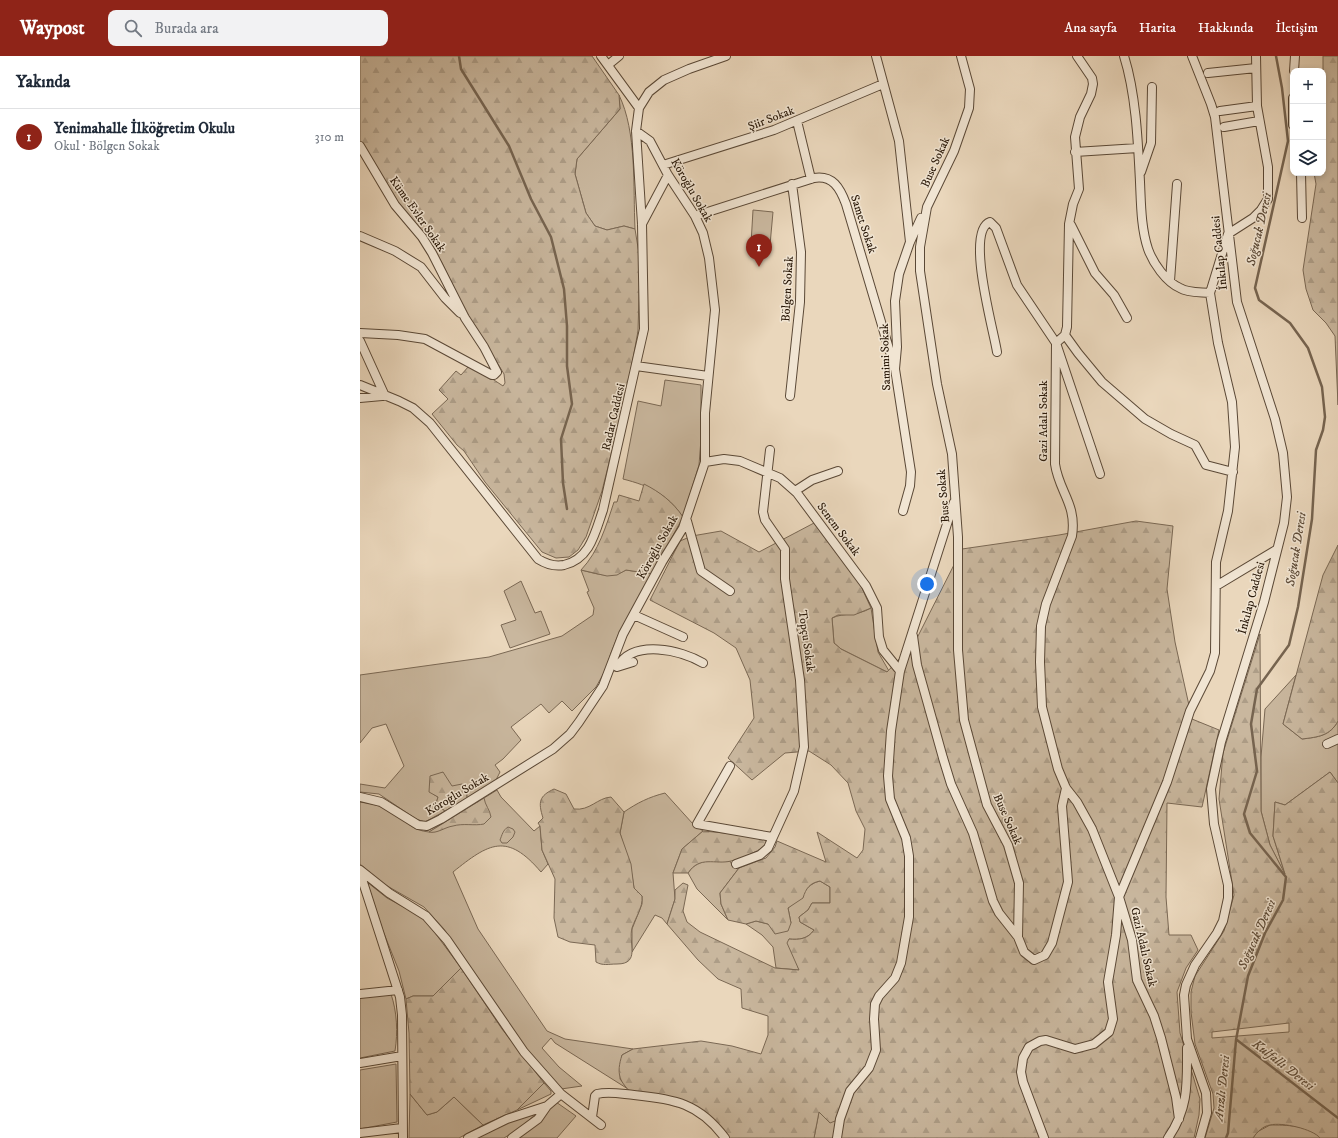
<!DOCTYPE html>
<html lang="tr">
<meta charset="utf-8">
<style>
:root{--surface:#fff;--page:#f2f2f3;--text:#1f2937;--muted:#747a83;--line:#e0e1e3;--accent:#8f2418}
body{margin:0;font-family:"IM FELL DW Pica",serif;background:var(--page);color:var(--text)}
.controls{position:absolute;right:12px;top:12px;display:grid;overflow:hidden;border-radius:8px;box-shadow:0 2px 6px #0003}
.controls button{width:36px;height:36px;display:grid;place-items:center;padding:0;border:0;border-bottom:1px solid var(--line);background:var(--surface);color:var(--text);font:20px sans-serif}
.you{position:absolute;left:567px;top:528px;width:14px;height:14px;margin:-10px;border:3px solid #fff;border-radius:50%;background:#1a73e8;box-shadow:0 0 0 6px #1a73e833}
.badge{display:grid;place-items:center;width:26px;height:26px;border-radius:50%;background:var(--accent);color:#fff;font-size:13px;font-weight:700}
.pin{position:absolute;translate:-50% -33px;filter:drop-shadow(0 1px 2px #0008)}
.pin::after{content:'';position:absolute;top:21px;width:14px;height:12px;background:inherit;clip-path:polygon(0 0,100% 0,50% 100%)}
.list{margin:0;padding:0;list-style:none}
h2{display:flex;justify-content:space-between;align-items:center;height:52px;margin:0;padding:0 16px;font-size:17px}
h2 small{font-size:13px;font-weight:400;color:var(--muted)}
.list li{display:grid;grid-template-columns:26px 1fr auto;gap:12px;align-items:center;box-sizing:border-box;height:56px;padding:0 16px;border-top:1px solid var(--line)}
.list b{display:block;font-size:15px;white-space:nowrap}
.list p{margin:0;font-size:13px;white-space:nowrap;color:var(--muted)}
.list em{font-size:13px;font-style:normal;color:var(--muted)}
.icon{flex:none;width:22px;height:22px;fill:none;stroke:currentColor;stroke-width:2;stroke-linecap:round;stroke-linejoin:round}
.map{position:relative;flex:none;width:978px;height:1082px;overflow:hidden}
header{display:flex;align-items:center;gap:24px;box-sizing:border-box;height:56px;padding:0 20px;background:var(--accent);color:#fff}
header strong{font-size:19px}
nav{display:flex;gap:22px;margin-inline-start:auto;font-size:14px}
.search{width:280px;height:36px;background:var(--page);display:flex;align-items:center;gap:10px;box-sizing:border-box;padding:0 14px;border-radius:8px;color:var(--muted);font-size:15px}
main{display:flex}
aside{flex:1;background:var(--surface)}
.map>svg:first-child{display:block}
.grass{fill:#c9b79e;stroke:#7a6854}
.forest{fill:url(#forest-firs);stroke:#7a6854;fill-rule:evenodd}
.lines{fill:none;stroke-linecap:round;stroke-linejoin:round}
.stream{stroke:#766450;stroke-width:2.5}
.minor-casing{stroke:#5a4836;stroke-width:10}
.minor{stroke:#f1e5d3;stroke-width:8}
.labels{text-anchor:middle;stroke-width:3;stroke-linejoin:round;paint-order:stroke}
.street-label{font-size:12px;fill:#2a1909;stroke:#f1e5d3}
.water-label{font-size:13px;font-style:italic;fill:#5d4b38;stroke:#f1e5d3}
</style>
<header>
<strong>Waypost</strong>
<div class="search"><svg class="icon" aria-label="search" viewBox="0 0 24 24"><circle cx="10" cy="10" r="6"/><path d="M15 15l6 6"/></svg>Burada ara</div>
<nav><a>Ana sayfa</a><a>Harita</a><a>Hakkında</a><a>İletişim</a></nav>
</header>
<main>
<aside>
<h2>Yakında<small></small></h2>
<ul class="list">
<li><span class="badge">1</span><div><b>Yenimahalle İlköğretim Okulu</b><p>Okul · Bölgen Sokak</p></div><em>310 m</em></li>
</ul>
</aside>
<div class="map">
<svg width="978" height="1082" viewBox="0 0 978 1082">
<defs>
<pattern id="forest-firs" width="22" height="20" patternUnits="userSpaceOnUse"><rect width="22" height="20" fill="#c9b79e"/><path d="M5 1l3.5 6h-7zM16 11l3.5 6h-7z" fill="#ad9d87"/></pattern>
</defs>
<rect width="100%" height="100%" fill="#ead7bc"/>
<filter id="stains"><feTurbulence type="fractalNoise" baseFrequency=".005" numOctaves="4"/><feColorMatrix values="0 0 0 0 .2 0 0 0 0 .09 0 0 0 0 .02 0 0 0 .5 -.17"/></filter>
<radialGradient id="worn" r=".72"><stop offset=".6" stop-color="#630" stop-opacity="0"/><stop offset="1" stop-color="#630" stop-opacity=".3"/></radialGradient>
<path class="grass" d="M 259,39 C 277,76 273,131 275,173 L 264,170 L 247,174 L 235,170 L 226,157 L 215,118 L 217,103 L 260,53 Z
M 393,154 L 413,156 L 410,189 L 391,188 Z
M 305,324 L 341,329 L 341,383 L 339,409 L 323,461 C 307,438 290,430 263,423 L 278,345 L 301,350 Z
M 221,514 C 238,518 250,523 266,514 L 292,518 L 259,577 L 251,597 L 245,615 L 236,631 L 212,655 L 202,645 L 189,657 L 181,648 L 151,671 L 161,684 L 143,703 L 135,709 L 140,716 L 135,726 L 107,742 L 106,731 L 73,738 L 78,741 L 76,748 L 85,755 L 65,766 L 56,763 L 19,738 L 0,736 L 0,728 L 25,732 L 44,710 L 26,668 L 12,672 L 0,687 L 0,619 L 129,601 L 202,580 L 233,559 L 234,552 L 227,536 L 229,535 Z
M 161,525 L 175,557 L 181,555 L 190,578 L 150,592 L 141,569 L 156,564 L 144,535 Z
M 511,552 L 518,596 L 529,615 L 527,616 L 481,593 L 474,587 L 472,562 C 485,556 495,561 511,552 Z
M 936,619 L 923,668 L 942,683 C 958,681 970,680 978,665 L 978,727 L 970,716 L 925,749 L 915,746 L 913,780 L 926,821 L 910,789 L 901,755 L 901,701 L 905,653 Z
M 137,734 L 141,741 L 174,775 L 180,770 L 182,794 L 188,808 L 181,816 C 147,776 129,787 93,816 L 118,873 L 187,975 L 205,983 L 273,993 L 262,999 L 260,1023 L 268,1033 L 195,987 L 191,982 L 182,992 L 199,1011 L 222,1030 L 201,1033 L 164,990 L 84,873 L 64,851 L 22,827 L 0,808 L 0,746 C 11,747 21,750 30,755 C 43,763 53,775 69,776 Z
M 305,737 L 333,768 L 343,775 L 322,793 L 313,817 L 315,843 L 307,868 L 302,862 L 295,859 L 272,896 L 272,873 L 282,848 L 282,840 L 274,832 L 272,819 L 260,777 L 264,756 C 277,747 289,741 305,737 Z
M 357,804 L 370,805 L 373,811 L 379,812 L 360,837 L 361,848 L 368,864 L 337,833 L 328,817 C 335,806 345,805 357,804 Z
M 460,825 L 470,831 L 470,847 L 452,847 L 448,854 L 439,861 L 440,866 L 454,874 C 448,883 439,884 429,883 L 439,914 L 416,912 L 413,891 L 402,879 L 386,868 L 396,865 L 408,868 L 431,867 L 428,852 C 440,844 445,828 460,825 Z
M 7,826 L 27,842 L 64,862 L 101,912 L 73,940 L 53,940 L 46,943 L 39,915 L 23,875 Z
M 31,938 C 37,956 38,976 35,995 L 0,1002 L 0,941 Z
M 36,1008 L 37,1066 L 0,1073 L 0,1014 Z
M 184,1027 L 191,1035 L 191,1038 L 157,1054 Z
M 50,1038 L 67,1059 L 77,1056 L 94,1041 L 123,1069 L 99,1082 L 49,1082 Z
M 196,1046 L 216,1060 L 197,1082 L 159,1082 Z
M 459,1056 L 480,1063 L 477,1082 L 454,1082 Z
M 177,1057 L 160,1072 L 144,1082 L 116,1082 L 147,1067 Z
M 910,1069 C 925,1069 950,1069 960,1082 L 893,1082 L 897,1076 Z"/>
<path class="forest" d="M 0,0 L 232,0 L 259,39 L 260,53 L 217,103 L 215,118 L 226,157 L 235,170 L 247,174 L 264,170 L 275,173 L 280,204 L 278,275 L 268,330 L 242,435 L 226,481 L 218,494 L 209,501 L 196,502 L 182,496 L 125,426 L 104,395 L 97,389 L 72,358 L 88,343 L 79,334 L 96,315 L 101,319 L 109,310 L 122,316 L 143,330 L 145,327 L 144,318 L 105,254 L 81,205 L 36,146 L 0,87 Z
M 963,0 L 978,0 L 978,349 L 975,280 L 966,267 L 953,254 L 946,233 L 943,214 L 956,128 L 954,117 L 963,117 Z
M 284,428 C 300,436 313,446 323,461 L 292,518 L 266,514 L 257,519 L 247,520 L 221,514 C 239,495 246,470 254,446 L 257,446 L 259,439 L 279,445 Z
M 776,465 L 813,470 L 807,533 L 815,586 L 832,663 L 859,674 L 842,751 L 807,747 L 806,841 L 809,879 L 831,879 L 838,894 L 826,912 L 817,936 L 820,977 L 840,1043 L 839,1059 L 834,1082 L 477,1082 L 480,1063 L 470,1067 L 459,1056 L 454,1082 L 365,1082 L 330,1050 L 274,1039 C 259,1026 256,1018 262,999 L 273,993 L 341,985 L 372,990 L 401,998 L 408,979 L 408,960 L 382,952 L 381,933 L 358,923 L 338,904 L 307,868 L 315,843 L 315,834 L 323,827 L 328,829 L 323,855 L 327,866 L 340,876 L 415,912 L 439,914 L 427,887 L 429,883 C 439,884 448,883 454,874 L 440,866 L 439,861 L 448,854 L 452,847 L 470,847 L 470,831 L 460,825 C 450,827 446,832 443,842 L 428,852 L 431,867 L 428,875 L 415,878 L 408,868 L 396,865 L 386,868 L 368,864 L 361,848 L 360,837 L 379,812 L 406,802 L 415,791 L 417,785 L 466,806 L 457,776 L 497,802 L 503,794 L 505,773 L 496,755 L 488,727 L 471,709 L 449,695 L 425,697 L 392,724 L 368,702 L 394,662 L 390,624 L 376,592 L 354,577 L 290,544 L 320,485 L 332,480 L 361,475 L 399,496 L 454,467 L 500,528 L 511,552 L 494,559 L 478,559 L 472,562 L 474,587 L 481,593 L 527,616 L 555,586 L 602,493 L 699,479 Z
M 978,489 L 978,665 C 970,680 958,681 942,683 L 923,668 L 963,519 Z
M 900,578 L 901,755 L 910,789 L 925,818 L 913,780 L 915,746 L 925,749 L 970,716 L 978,727 L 978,1082 L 960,1082 C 953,1073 922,1066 910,1069 C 903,1070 897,1076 893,1082 L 845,1082 L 854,1052 L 853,1038 L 835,988 L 831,956 L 831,936 L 835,920 L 864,875 L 874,839 L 859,743 L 863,697 ZM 929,967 L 929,976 L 852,982 L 852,976 Z
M 83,716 L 92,730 L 102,728 L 106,731 L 107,742 L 85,755 L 76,748 L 78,741 L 69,736 L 70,720 Z
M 194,733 L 206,738 L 214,753 C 230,755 237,742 251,741 L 264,756 L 260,777 L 271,808 L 274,832 L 282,840 C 283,852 276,860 272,872 C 268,887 281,908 257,908 C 248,908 243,910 236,906 L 235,889 L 210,886 L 198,881 L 194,862 L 195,823 L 182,794 L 180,770 L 178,767 L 183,762 C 178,746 179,740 194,733 Z
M 124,742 C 125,749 130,754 131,761 L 124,768 C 115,770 103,767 93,770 C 85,771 77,778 69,776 Z
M 148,771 L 153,773 L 155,776 L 153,781 L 147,787 L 142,787 L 140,784 C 142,779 143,774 148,771 Z
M 343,775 L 386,779 L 406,784 L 406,790 C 395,796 384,802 371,805 C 355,809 340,799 328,817 L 313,817 L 322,793 Z
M 101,912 L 142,973 L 184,1027 L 157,1054 L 123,1069 L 94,1041 L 77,1056 L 67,1059 L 50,1038 L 49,977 L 46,943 L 53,940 L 73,940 Z"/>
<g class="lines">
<path class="stream" d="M 99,0 L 101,13 L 149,90 L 171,143 L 191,181 L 204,233 L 207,270 L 207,310 L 212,348 L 201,383 L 203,427 L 207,453
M 877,984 L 978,1062
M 866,1082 L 868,1077 L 876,984 L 888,920 L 905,877 L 923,844 L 926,821 L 890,777 L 884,758 L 897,715 L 891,668 L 897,633 L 929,589 L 938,551 L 952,463 L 956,394 L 963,374 L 965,361 L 962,331 L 948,292 L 930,267 L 899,244 L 895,232 L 928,85 L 922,32 L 916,0"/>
<defs>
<path id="minor" d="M 241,0 L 279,52
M 516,0 L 539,85 L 550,186
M 601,0 L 610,33 L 609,52 L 594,95 L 567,151 L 560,191 L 560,215 L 577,328 L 592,398 L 598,481 L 598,594 L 604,664 L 627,749 L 648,789 L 659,827 L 658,881
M 717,0 L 732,22 L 733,28 L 731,38 L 720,61 L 715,81 L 719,133 L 713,148 L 709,168 L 707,271 L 705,279 L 696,287 L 695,408 C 699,436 717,448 712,480 L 686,548 L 681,570 L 680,606 L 682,651 L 698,713 L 706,732 L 717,746 L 732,773 L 759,841 L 772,884 L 777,924 L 794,960 L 801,982 L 816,1041 L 819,1063
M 764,0 C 776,38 778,86 780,126 C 781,148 781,172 788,193 C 793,207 806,226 820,232 C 828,237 840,236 850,237
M 832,0 L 851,48 L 855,61 L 877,246 L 915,363 L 923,397 L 927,441 L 924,467 L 904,546 L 861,686 L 851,733 L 854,768 L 868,829 L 868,842 L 863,865 L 857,877 L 835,909 L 826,929 L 824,939 L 827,983 L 846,1037 L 847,1057 L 840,1082
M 248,9 L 259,0
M 934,15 L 935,0
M 848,17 L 896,12
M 933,42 L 933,69
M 860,55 L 897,50
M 437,65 L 451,123
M 864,71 L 899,65
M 0,90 L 35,149 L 62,181 L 72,197 L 105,262 L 124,291 L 137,316 L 134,319 L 132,319 L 65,283 L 38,279 L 0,277
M 715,96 L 778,92
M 303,109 L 414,74 L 523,28
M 781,116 L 791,87 L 792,31
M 941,117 L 942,162
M 335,160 L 454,122 C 473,119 480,132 486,148 L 535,313
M 282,168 L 308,119
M 711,169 L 735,217 L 754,239 L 767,262
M 0,180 L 35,195 L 61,211 L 85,242 L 100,257
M 810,225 L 817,128
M 705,279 L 718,297 L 742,326 L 785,363 L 811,378 L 835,389 L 846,409 L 873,416
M 0,285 L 25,340
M 637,296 C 634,275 605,175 630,166 L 636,172 L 657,229 L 696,287 L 740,418
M 276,310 L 348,320
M 0,329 L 39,345 L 53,352 L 70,367 L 178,503 C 186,508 194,511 204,509 C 230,503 235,477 243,454 L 284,273 L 282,168 L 276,75 L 279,52 L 289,36 L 304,24 L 329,13 L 366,0
M 430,340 L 440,246 L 441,196 L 432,128
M 0,342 L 22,340
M 345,406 L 364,403 L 380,405 L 420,422 L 437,437 L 506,530 L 517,552 L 519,581 L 523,594 L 540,615
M 435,435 L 452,424 L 478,415
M 543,455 L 550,430 L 551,416 L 535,313 L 537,291 L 535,245 L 539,218 L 550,186 L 561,162
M 327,465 L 341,515 L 370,535
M 856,530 L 916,494
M 274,559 L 323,581
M 553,580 L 557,609 L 583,702 L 591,728 L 613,777 L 633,845 L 639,857 L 658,881 L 664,896 L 674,904 L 685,899 L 692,887 L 708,826 L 702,750 L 706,732
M 258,610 C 274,583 321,594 343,607
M 257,611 L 273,606
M 967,688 L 978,683
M 370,710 L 337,768 L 412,781
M 0,741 L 21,746 L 58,769 L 67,770 L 81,763 L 193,693 L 210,678 L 219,666 L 243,630 L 263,578 L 302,506 L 323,472 L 345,406 L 345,357 L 355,254 L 349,202 L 343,177 L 335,160 L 308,119 L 290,85 L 276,75
M 376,808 L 400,799 L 408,792 L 434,735 L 444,691 L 440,624 L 425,523 L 425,493 L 405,464 L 403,456 L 410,394
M 0,814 L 29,837 L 66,860 L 87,884 L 164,996 L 201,1038 L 241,1069
M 0,817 L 40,941 L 42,959 L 43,1082
M 0,938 L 38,934
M 0,1007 L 42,1000
M 232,1061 L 235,1040 L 237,1038 C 249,1035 262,1038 274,1039 C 314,1043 339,1047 365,1082
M 0,1077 L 42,1072
M 108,1082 L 147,1063 L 187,1050 L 201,1038
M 152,1082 L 178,1063 L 187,1050
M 477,1082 L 480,1063 L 490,1035 L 509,1012 L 516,994 L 514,963 L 515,948 L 519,940 L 535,922 L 541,907 L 549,861 L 549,800 L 546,782 L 530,743 L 528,720 L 531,675 L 540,615 L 594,446
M 684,1082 L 663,1026 L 661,1016 L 663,1002 L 669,991 L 680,985 L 686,984 L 715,993 L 734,988 L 749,976 L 753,963 L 748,926 L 756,879 L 759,841 L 807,726 L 830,655 L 850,615 L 855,597 L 856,506 L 868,455 L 875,391 L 872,346 L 858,287 L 850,237 L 868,178 L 893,162 L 901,154 L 908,143 L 908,111 L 897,50 L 896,0
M 808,1082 C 829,1052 827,1027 827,992"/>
</defs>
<use href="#minor" class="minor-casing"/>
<use href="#minor" class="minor"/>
</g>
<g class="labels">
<g class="street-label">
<text transform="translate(411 62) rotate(-21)" y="4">Şiir Sokak</text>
<text transform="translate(575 106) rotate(-66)" y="4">Buse Sokak</text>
<text transform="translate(332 134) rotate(60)" y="4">Köroğlu Sokak</text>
<text transform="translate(58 158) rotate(55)" y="4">Küme Evler Sokak</text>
<text transform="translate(504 168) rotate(72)" y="4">Samet Sokak</text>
<text transform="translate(859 197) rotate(-96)" y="4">İnkılap Caddesi</text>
<text transform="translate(427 233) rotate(-87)" y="4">Bölgen Sokak</text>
<text transform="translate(525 301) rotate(-92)" y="4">Samimi Sokak</text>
<text transform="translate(253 361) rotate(-77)" y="4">Radar Caddesi</text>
<text transform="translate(683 365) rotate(-90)" y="4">Gazi Adalı Sokak</text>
<text transform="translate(583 440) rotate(-95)" y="4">Buse Sokak</text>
<text transform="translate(479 473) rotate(53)" y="4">Senem Sokak</text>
<text transform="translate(297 491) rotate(-61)" y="4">Köroğlu Sokak</text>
<text transform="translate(891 542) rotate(-75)" y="4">İnkılap Caddesi</text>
<text transform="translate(447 585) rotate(82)" y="4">Topçu Sokak</text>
<text transform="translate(97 738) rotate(-31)" y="4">Köroğlu Sokak</text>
<text transform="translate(648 763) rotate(66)" y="4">Buse Sokak</text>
<text transform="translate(784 891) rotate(77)" y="4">Gazi Adalı Sokak</text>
</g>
<g class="water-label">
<text transform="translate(898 173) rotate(-77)" y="5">Soğucak Deresi</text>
<text transform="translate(935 493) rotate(-81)" y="5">Soğucak Deresi</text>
<text transform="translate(896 878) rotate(-66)" y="5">Soğucak Deresi</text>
<text transform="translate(924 1008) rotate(38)" y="5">Kulfallı Deresi</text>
<text transform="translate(861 1032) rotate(-84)" y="5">Arızlı Deresi</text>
</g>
</g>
<rect width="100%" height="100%" filter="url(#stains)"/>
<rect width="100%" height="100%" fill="url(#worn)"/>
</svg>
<div class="controls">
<button>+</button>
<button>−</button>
<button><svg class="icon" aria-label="layers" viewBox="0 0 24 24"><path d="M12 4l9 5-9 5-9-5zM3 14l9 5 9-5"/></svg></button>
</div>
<div class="you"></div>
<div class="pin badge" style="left:399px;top:211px">1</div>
</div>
</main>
